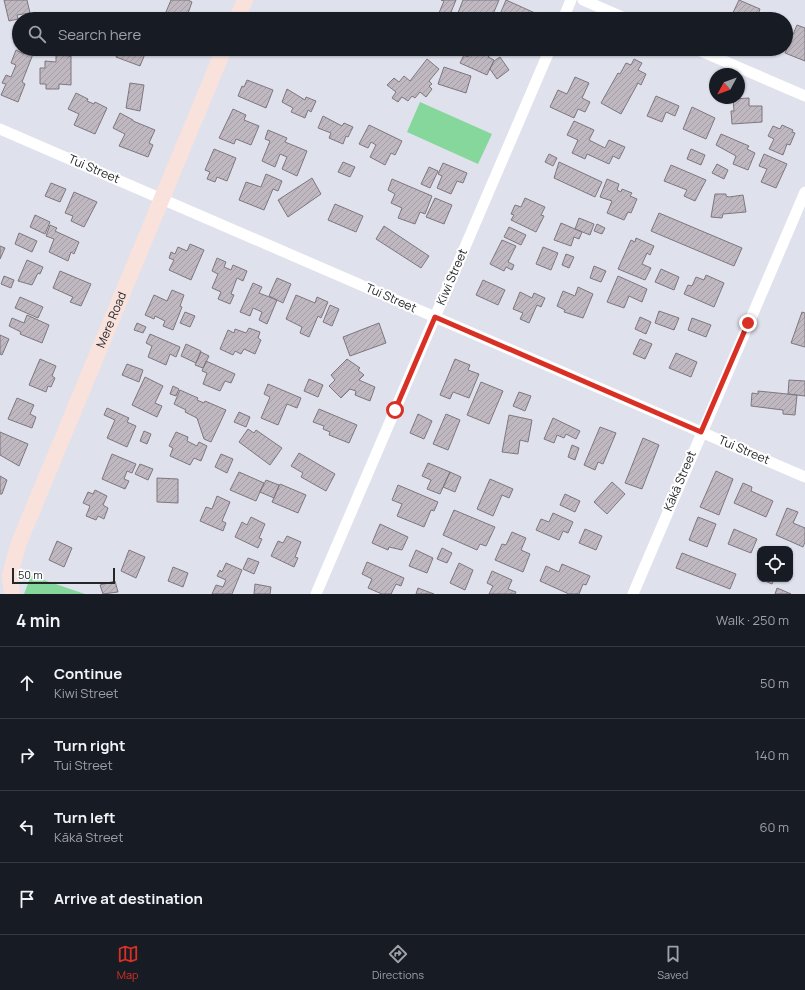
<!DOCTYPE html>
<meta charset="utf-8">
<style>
:root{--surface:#171b24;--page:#20242c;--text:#f1f3f6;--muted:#9ea1a6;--line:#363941;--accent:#d93025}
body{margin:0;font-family:Manrope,sans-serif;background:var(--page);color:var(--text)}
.controls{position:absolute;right:12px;bottom:12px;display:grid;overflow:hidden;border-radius:8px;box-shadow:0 1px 3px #0004}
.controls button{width:36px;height:36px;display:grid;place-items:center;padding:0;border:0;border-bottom:1px solid var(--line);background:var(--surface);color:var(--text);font:20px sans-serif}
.compass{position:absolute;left:709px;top:68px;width:36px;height:36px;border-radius:50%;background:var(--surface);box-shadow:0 1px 3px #0004;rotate:229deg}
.scale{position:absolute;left:12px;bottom:10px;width:103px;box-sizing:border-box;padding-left:4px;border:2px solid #25262a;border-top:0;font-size:11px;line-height:14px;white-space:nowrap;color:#25262a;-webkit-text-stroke:3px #fff;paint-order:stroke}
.stop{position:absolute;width:12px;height:12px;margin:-9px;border:3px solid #d93025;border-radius:50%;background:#fff}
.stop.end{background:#d93025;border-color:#fff;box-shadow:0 1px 4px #0008}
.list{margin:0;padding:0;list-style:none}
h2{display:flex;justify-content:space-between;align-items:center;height:52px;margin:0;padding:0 16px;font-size:17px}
h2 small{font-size:13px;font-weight:400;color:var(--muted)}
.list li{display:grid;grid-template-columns:26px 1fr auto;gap:12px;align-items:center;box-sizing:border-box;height:72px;padding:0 16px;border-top:1px solid var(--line)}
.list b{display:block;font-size:15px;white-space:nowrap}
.list p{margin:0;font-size:13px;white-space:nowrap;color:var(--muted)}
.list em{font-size:13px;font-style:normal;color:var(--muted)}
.icon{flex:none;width:22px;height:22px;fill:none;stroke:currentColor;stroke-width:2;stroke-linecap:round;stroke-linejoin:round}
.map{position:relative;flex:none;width:805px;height:594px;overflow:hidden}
.search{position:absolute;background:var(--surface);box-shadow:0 1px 3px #0004;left:12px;right:12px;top:12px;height:44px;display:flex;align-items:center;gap:10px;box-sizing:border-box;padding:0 14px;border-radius:22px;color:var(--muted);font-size:15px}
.sheet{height:340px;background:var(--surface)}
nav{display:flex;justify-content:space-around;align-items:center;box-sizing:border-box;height:56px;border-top:1px solid var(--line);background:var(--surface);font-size:11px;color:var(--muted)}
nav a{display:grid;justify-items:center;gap:2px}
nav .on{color:var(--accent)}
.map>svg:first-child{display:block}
.grass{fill:#86d79c}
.building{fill:url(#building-hatch);stroke:#7e777f}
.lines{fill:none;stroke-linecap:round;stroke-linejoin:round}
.street{stroke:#fff;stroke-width:11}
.secondary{stroke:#fae2dc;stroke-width:16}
.route{stroke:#d93025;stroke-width:5}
.labels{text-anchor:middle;stroke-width:4;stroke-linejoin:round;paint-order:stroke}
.street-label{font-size:12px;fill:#25262a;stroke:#fff}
</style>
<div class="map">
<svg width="805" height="594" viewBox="0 0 805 594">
<defs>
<pattern id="building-hatch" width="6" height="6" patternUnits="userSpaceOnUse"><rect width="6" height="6" fill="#c0b8c1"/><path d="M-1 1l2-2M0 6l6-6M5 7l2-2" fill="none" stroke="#a59ea6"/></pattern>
</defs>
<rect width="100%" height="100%" fill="#dfe1ec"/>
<path class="grass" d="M 420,102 L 492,134 L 478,164 L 407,132 Z
M 29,575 L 85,594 L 24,594 L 29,581 Z"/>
<path class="building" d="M 4,0 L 27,0 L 30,13 L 17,15 L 18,19 L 9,21 Z
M 171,0 L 188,0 L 192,2 L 186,19 L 163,19 Z
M 441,0 L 456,0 L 449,17 L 439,13 L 444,1 Z
M 463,0 L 499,0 L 491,19 L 482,19 L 468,13 L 467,17 L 458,13 Z
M 506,0 L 535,13 L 532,19 L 498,19 Z
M 739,0 L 760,9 L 758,15 L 762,18 L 762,19 L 730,19 Z
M 797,25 L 805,28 L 805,61 L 785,53 Z
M 119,49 L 138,49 L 137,51 L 145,54 L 140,66 L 116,57 Z
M 472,49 L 498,49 L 488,57 L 494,60 L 487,75 L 460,63 L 464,55 L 468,57 Z
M 16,50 L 24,54 L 26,50 L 33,54 L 22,82 L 25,84 L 18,102 L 1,95 L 6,84 L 2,83 L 6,75 L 11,77 L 16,65 L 11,63 Z
M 56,55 L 71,56 L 71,85 L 59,84 L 59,89 L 46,89 L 46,84 L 40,84 L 40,68 L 45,68 L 45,61 L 56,62 Z
M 500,57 L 509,70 L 497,79 L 490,69 L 494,61 Z
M 427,59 L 439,69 L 429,81 L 432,84 L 429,86 L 432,89 L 426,97 L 420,92 L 415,98 L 412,96 L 408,101 L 402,97 L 398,102 L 392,98 L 396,92 L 387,85 L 394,78 L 399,82 L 404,76 L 410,81 Z
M 634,59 L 642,63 L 638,70 L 646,74 L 641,85 L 638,83 L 621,114 L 601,103 L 618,73 L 620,74 L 626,63 L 631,65 Z
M 444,67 L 471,76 L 466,93 L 438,84 Z
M 575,77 L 589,83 L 582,98 L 590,102 L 585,112 L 578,109 L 574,118 L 550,107 L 558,90 L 567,94 Z
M 247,80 L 273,90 L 266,108 L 238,96 L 242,86 L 244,87 Z
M 130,83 L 144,85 L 140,111 L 126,108 Z
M 287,89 L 305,100 L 306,97 L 316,101 L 311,112 L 308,110 L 305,118 L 291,112 L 293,108 L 282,102 Z
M 76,93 L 88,99 L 87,101 L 94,104 L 95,102 L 107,108 L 95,134 L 74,125 L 79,114 L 68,109 Z
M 656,96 L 679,106 L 675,116 L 666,112 L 662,122 L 647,116 Z
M 749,98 L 749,106 L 762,106 L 762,122 L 732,124 L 731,111 L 734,111 L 733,99 Z
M 692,107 L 715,118 L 706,139 L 683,129 Z
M 233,109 L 246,115 L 244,120 L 259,126 L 251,145 L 236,139 L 234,144 L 219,138 Z
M 120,113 L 133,120 L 133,121 L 155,130 L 149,143 L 153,145 L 148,157 L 119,146 L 125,134 L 113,128 Z
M 323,116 L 342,126 L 344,123 L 353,127 L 348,137 L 346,136 L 343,144 L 329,138 L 331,133 L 318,128 Z
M 574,121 L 594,130 L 589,140 L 605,148 L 609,140 L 625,147 L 619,159 L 613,156 L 609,164 L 587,154 L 585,159 L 572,153 L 578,140 L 567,135 Z
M 369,125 L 402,141 L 395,155 L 391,153 L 385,165 L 370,157 L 376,145 L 371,142 L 368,148 L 359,144 Z
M 782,125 L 793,130 L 792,132 L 795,133 L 790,145 L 787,144 L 783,155 L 769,149 L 774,139 L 768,136 L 773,126 L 780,129 Z
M 268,130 L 287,138 L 285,142 L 307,151 L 297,176 L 282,169 L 287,157 L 280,154 L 275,167 L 262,161 L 270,141 L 265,139 Z
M 721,134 L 749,146 L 747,149 L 755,153 L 748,170 L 733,164 L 736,156 L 716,145 Z
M 214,149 L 236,158 L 227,181 L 217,177 L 215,182 L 207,179 L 210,172 L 205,170 Z
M 691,149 L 705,155 L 701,165 L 687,159 Z
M 549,154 L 557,158 L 553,166 L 545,162 Z
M 764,154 L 787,164 L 776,188 L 761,182 L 767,169 L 759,166 Z
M 343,162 L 355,167 L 350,177 L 338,172 Z
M 559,162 L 602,182 L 595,197 L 554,178 Z
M 443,163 L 467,173 L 463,183 L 457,181 L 451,194 L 437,188 L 442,176 L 438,174 Z
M 717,164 L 728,170 L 724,179 L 712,173 Z
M 671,165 L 706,180 L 695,201 L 684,196 L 687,190 L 664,181 Z
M 429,167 L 438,171 L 430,188 L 421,184 Z
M 266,174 L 282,181 L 278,191 L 273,189 L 264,210 L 239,200 L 246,182 L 261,187 Z
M 312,178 L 321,194 L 288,217 L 278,200 Z
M 392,179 L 432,196 L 425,214 L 420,212 L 415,224 L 398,218 L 402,208 L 391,203 L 395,194 L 388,190 Z
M 607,179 L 619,184 L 617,190 L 621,192 L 622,189 L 632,193 L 630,196 L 637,199 L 631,213 L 628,212 L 624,220 L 607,213 L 612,201 L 600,197 Z
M 51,183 L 66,189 L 60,202 L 45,196 Z
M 74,192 L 97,202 L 84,227 L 71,221 L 73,216 L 65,213 Z
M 715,194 L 726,194 L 726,196 L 729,197 L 743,195 L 746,212 L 723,214 L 722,218 L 711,217 Z
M 435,198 L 452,205 L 444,224 L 426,217 Z
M 525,198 L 545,207 L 541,215 L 544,216 L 536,232 L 511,220 L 514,215 L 511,214 L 515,205 L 521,207 Z
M 335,204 L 363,216 L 356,232 L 328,220 Z
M 659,213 L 742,248 L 734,266 L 651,231 Z
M 35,215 L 50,222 L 45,234 L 30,227 Z
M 579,218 L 594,224 L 590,235 L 575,229 Z
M 561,223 L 582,232 L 579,239 L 574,237 L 571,246 L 554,240 Z
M 597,224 L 605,228 L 602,234 L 594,231 Z
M 50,225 L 57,228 L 55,231 L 79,242 L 74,254 L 71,252 L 68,261 L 49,252 L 54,239 L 46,236 Z
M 384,226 L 429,256 L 421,268 L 376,239 Z
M 509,227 L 526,235 L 521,245 L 504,237 Z
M 19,233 L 37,241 L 32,252 L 15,244 Z
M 636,238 L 654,246 L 650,255 L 647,253 L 642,264 L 651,268 L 645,280 L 618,269 L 631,240 L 635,242 Z
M 502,240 L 516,246 L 508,262 L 514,265 L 512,270 L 506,267 L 504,271 L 490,264 Z
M 190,244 L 204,250 L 191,280 L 169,270 L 174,260 L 169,258 L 171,252 L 175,254 L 178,247 L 187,251 Z
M 0,246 L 5,248 L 0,259 Z
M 543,247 L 558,253 L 551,270 L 536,264 Z
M 566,254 L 574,257 L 569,268 L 562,265 Z
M 217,258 L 226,262 L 224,267 L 231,270 L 233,265 L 247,271 L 243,281 L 237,278 L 231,294 L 234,295 L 230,304 L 218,299 L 221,292 L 212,288 L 218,274 L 212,271 Z
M 27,260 L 43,267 L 40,274 L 38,273 L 32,285 L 18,281 Z
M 594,266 L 606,271 L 601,282 L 590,278 Z
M 661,269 L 679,277 L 674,290 L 655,282 Z
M 60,271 L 91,284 L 81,306 L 70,302 L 73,297 L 53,288 Z
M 706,275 L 724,283 L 714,307 L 684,294 L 688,285 L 692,286 L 696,277 L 704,280 Z
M 4,276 L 14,280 L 11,288 L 1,284 Z
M 618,276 L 647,289 L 642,302 L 629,296 L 624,308 L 607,302 Z
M 277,278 L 291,284 L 283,303 L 269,296 Z
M 483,280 L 505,290 L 498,305 L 476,295 Z
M 253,283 L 262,287 L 259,293 L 277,300 L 267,324 L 259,320 L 262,312 L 253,308 L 250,316 L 240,312 Z
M 578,287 L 593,294 L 583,318 L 564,312 L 565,310 L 557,306 L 563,291 L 575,296 Z
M 172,290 L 184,295 L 180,306 L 182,307 L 173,330 L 163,326 L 165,321 L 155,316 L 154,319 L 145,315 L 154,295 L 167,301 Z
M 520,292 L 532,298 L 534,293 L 545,298 L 541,307 L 537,305 L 529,323 L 520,319 L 523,313 L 513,309 Z
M 296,295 L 315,303 L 317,297 L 328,302 L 321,318 L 318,316 L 309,337 L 300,333 L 302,327 L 286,319 Z
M 20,297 L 43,307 L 38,318 L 15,308 Z
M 330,305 L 339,309 L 332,326 L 323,322 Z
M 659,311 L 679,318 L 674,330 L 655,323 Z
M 185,312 L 195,316 L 190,327 L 180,323 Z
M 802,312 L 805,313 L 805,347 L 791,343 Z
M 27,315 L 49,325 L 42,343 L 20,334 L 21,332 L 9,326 L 12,318 L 24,323 Z
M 640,317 L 651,322 L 646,334 L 635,329 Z
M 692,318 L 711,325 L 706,337 L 688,330 Z
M 137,323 L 146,327 L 143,333 L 134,330 Z
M 379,323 L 386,343 L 350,356 L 343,337 Z
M 249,328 L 260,332 L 258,338 L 261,340 L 255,354 L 244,349 L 241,354 L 235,351 L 233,355 L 220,349 L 228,330 L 234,333 L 235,329 L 246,333 Z
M 150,334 L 180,347 L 176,357 L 170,354 L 166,365 L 148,357 L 152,346 L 146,343 Z
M 0,335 L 9,339 L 2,355 L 0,354 Z
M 640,339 L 652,344 L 645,359 L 633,354 Z
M 186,344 L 201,351 L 196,363 L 181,356 Z
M 201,352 L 209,356 L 203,368 L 195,365 Z
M 676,353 L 697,362 L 691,377 L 669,368 Z
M 40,359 L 56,366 L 52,376 L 55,378 L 51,387 L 48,386 L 46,392 L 29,385 Z
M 347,359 L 360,368 L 358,370 L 364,375 L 359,380 L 375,387 L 370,401 L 355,395 L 356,391 L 350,389 L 341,398 L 329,386 L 335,380 L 331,375 Z
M 455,359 L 470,365 L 468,370 L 479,374 L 469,398 L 453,392 L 450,399 L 440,395 Z
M 206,361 L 235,374 L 231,383 L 225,381 L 220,391 L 203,384 L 207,373 L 202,371 Z
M 127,364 L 143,370 L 139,382 L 122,375 Z
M 145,377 L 163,386 L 155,403 L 162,406 L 157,417 L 132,405 Z
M 309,379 L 323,385 L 318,397 L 304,391 Z
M 789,380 L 805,381 L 805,396 L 788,394 Z
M 481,382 L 503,391 L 489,424 L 467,415 Z
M 268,384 L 301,398 L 297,408 L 287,404 L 278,425 L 261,418 L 270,397 L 264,394 Z
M 173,386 L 179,389 L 176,396 L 170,394 Z
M 180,390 L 198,398 L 197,400 L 204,403 L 205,401 L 226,410 L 211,442 L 204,439 L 197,418 L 185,412 L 186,410 L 174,404 Z
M 758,391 L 797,395 L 795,415 L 783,414 L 783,410 L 751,406 L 752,393 L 758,394 Z
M 519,392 L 531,396 L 525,411 L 513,406 Z
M 17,398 L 34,405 L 30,414 L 36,417 L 32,428 L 8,419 Z
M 107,408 L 129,418 L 127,422 L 136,426 L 127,447 L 107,438 L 115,420 L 104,415 Z
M 319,409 L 357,425 L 349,443 L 329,435 L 330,432 L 323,429 L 324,426 L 313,422 Z
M 239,412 L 250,417 L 246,427 L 234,422 Z
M 418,414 L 432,421 L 424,439 L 410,433 Z
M 446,414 L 460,420 L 448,450 L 433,444 Z
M 509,415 L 532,420 L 528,442 L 520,440 L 518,454 L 502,452 Z
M 553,418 L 580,431 L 576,439 L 566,434 L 564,438 L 557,435 L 554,443 L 544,439 Z
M 600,427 L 616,433 L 603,464 L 598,462 L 595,470 L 584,465 Z
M 248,429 L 254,433 L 256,430 L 282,448 L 270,465 L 239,442 Z
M 144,431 L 151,434 L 147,444 L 140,441 Z
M 0,432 L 28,444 L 19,466 L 0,455 Z
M 176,432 L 188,437 L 187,441 L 197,446 L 199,442 L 207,446 L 201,461 L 194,458 L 190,465 L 170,456 L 173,448 L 169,446 Z
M 643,438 L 659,445 L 642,489 L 625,483 Z
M 572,445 L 579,448 L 575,460 L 568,457 Z
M 299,453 L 335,474 L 326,491 L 301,477 L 303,473 L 291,466 Z
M 112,454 L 136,464 L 132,473 L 127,471 L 124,479 L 129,481 L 125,489 L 102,479 Z
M 221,454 L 233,459 L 227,473 L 215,467 Z
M 428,463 L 450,472 L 440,494 L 427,489 L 431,480 L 422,476 Z
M 140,464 L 153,469 L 148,480 L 135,474 Z
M 716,471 L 733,479 L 719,515 L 700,507 Z
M 239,472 L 264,483 L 256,501 L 230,490 Z
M 450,472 L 461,477 L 455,492 L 443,487 Z
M 0,476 L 7,480 L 2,494 L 0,494 Z
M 157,478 L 178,479 L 178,503 L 157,502 Z
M 490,479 L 513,489 L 509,498 L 502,495 L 493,516 L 477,509 Z
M 266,480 L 279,485 L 274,498 L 260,492 Z
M 612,482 L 625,494 L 607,514 L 594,502 Z
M 743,483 L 752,487 L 751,491 L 773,501 L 766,517 L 734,503 Z
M 280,484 L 306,495 L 298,513 L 272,502 Z
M 398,485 L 438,502 L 434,511 L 431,510 L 424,527 L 397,516 L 402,504 L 392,500 Z
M 95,490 L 107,496 L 103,505 L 108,508 L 104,519 L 98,516 L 96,520 L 86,516 L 90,506 L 83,503 L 88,492 L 93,494 Z
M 565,494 L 580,501 L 575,512 L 560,505 Z
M 217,496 L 230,502 L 222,521 L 226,523 L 223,531 L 200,521 L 206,507 L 212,509 Z
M 787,508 L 798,512 L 793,523 L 805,528 L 805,542 L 803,547 L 776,535 Z
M 454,510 L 495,527 L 486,546 L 480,544 L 477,550 L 443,535 Z
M 553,513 L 573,522 L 568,533 L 563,531 L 559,540 L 536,530 L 541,519 L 549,522 Z
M 251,517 L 265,524 L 259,538 L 262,539 L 258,548 L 235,537 L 242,522 L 247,525 Z
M 698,517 L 716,524 L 707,547 L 689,540 Z
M 380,524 L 408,537 L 402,550 L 389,547 L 388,550 L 372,543 Z
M 585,529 L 602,536 L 596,550 L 579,543 Z
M 734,529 L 757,539 L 751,553 L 728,544 Z
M 512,532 L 526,538 L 521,550 L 530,554 L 523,572 L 495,560 L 502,544 L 506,545 Z
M 287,536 L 301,542 L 295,557 L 298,558 L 294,567 L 271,556 L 278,541 L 283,543 Z
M 57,541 L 72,548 L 64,567 L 49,560 Z
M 442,548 L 452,553 L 447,563 L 437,559 Z
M 129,550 L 145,557 L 136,578 L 121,571 Z
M 416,550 L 433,558 L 427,573 L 409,566 Z
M 682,553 L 736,574 L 730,589 L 676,568 Z
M 248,558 L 259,562 L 254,574 L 243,569 Z
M 367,562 L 404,578 L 401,586 L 396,584 L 391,594 L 382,594 L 368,588 L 372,579 L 362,574 Z
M 226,563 L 242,570 L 232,594 L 212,594 L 216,585 L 223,587 L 226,580 L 217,576 L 220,570 L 222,572 Z
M 459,563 L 473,570 L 465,590 L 450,583 Z
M 562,564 L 590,576 L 586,585 L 583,584 L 579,594 L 569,594 L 540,581 L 546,566 L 559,572 Z
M 173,567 L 188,573 L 183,587 L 168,581 Z
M 492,571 L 512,580 L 508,589 L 516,592 L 515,594 L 489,594 L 493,586 L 487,583 Z
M 766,579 L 774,579 L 772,584 L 765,581 Z
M 115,581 L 118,592 L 103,594 L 100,585 Z
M 255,584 L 271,587 L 270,594 L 254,594 Z
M 418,588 L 434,594 L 416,594 Z
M 777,588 L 782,590 L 791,594 L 775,594 Z"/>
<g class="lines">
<path class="street" d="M 583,0 L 627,19
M 563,19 L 571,0
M 696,49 L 805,96
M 0,129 L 805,477
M 316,594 L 550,49
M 633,594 L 805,192"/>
<g class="secondary">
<path d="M 237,19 L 245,0"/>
<path id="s1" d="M 12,594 L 10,576 L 18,545 L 224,49"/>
</g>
</g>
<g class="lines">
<path class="route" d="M 395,410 L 435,317 L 701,432 L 748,323"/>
</g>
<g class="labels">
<g class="street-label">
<text transform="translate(94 169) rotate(23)" y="4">Tui Street</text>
<text transform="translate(452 277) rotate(-67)" y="4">Kiwi Street</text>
<text transform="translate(391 298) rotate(24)" y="4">Tui Street</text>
<text dy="4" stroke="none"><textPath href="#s1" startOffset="294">Mere Road</textPath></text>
<text transform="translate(744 450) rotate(23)" y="4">Tui Street</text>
<text transform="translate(680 481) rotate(-67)" y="4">Kākā Street</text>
</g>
</g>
</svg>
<div class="controls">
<button><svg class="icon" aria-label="locate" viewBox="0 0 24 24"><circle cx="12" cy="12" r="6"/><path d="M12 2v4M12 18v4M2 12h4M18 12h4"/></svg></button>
</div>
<svg class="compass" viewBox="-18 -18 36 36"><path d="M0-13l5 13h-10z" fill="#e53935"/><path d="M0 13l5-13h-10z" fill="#9ea1a6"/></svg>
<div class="scale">50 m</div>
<div class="stop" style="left:395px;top:410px"></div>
<div class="stop end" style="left:748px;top:323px"></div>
<div class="search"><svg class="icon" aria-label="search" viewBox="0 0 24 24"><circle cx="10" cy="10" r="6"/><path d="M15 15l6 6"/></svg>Search here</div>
</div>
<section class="sheet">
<h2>4 min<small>Walk · 250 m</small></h2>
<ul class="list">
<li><svg class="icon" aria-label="ahead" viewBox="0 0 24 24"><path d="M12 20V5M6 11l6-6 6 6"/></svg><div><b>Continue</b><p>Kiwi Street</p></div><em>50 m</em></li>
<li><svg class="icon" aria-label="right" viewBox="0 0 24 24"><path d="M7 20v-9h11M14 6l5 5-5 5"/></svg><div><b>Turn right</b><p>Tui Street</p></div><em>140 m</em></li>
<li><svg class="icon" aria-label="left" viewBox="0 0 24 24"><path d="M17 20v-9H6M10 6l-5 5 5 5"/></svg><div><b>Turn left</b><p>Kākā Street</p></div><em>60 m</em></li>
<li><svg class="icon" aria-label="arrive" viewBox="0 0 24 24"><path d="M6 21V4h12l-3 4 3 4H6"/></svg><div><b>Arrive at destination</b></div></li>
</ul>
</section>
<nav>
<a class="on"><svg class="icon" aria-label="map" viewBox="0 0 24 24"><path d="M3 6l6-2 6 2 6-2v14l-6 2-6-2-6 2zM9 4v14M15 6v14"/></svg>Map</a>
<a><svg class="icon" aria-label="directions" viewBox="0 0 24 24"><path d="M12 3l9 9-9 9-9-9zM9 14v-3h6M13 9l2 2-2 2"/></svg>Directions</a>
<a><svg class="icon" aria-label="saved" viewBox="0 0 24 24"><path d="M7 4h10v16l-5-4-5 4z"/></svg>Saved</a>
</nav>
